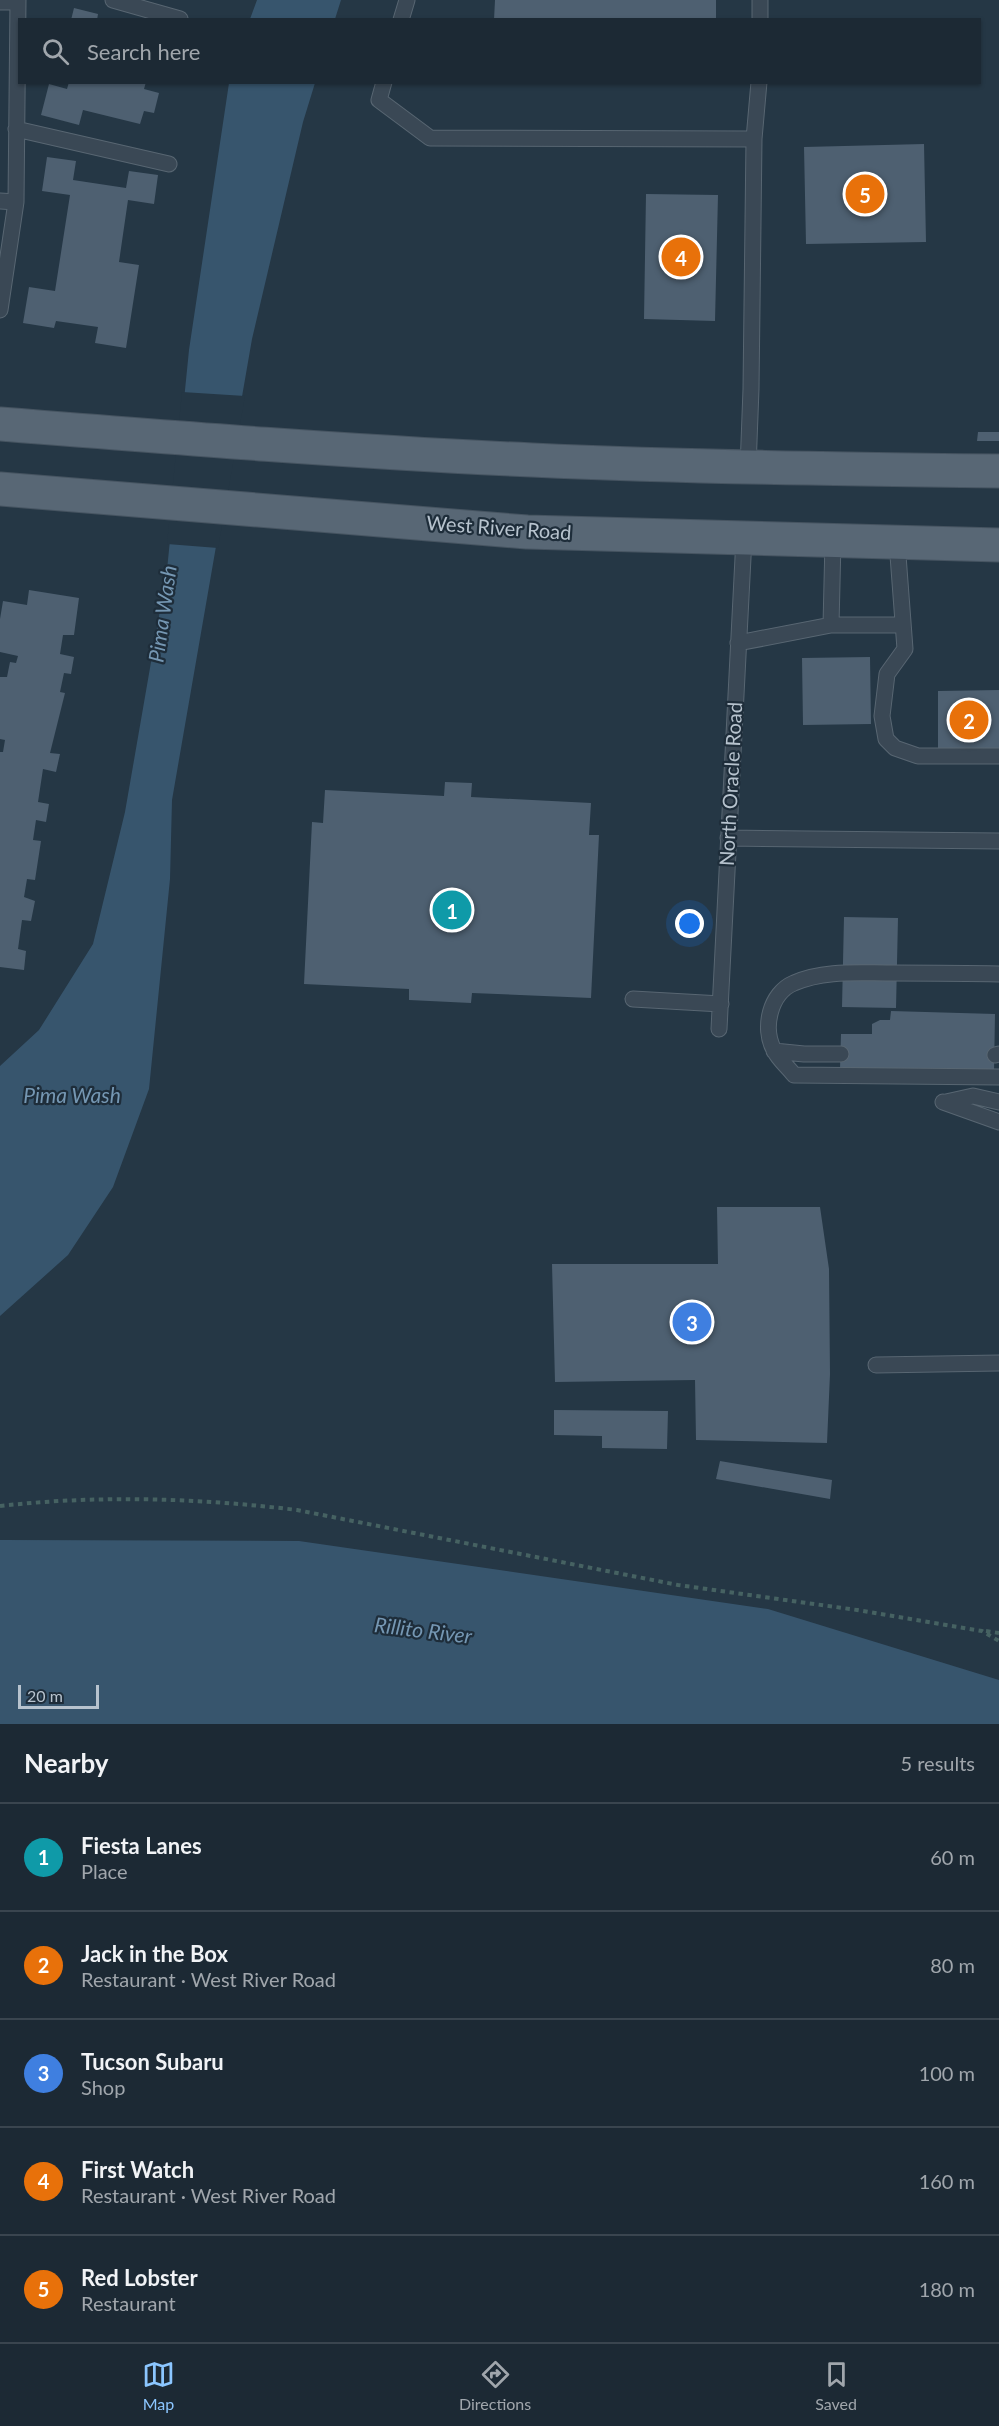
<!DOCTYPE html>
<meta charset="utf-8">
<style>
:root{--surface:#1c2934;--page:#293540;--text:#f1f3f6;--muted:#a0a6ac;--line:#3a454f;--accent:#8bc6ff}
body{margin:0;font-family:Lato,sans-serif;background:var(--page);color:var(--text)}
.scale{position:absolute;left:18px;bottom:15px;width:81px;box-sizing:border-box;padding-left:6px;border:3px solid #b7c3ce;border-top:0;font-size:16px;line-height:21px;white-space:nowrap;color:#b7c3ce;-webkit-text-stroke:4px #1e2d3a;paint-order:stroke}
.you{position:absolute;left:690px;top:924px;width:21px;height:21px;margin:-15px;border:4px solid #fff;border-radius:50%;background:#1a73e8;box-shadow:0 0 0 9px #1a73e833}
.badge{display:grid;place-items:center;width:39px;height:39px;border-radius:50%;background:var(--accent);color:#fff;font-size:20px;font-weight:700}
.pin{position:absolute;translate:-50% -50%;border:3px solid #fff;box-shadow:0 2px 6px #0006}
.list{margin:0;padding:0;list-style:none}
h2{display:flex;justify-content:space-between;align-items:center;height:78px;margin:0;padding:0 24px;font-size:26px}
h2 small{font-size:20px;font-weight:400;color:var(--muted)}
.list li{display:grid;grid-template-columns:39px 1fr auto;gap:18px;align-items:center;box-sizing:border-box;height:108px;padding:0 24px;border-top:2px solid var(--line)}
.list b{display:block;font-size:22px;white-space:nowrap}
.list p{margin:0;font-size:20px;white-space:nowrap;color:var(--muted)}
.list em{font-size:20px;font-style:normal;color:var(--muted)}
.icon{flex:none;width:33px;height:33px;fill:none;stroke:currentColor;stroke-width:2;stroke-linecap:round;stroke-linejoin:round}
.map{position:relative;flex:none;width:999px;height:1724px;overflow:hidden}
.search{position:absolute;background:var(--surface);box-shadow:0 2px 4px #0004;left:18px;right:18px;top:18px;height:66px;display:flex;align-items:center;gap:15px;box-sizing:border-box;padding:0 21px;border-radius:0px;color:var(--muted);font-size:22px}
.sheet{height:618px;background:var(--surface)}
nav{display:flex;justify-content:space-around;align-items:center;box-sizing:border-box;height:84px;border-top:2px solid var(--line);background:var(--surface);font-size:16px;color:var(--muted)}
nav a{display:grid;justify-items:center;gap:3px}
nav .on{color:var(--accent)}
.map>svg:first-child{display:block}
.water{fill:#37556d}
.pier{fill:#253745}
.building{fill:#4e6071}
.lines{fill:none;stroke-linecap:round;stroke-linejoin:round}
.service-casing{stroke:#586672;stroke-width:17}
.primary-casing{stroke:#465461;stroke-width:35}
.path{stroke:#466262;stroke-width:4;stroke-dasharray:4.5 4.5;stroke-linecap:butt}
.service{stroke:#3a4855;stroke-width:15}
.primary{stroke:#586775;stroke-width:33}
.labels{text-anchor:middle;stroke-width:4.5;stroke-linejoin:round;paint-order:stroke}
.street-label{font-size:20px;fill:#b7c3ce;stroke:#1e2d3a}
.water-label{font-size:21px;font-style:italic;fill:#7597b3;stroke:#1e2d3a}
</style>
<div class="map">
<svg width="999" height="1724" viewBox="0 0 999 1724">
<rect width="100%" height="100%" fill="#253745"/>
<path class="water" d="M 257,0 L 341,0 L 335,19 L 250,19 Z
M 229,83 L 315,83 L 303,122 L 252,339 L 172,800 L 170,879 L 149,1089 L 113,1187 L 68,1255 L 0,1316 L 0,1066 L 39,1030 L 93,944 L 125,812 L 167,570 L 189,350 Z
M 0,1540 L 299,1541 L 768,1609 L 999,1680 L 999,1724 L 0,1724 Z"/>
<path class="pier" d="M 182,392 L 245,396 L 218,548 L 167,544 Z"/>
<path class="building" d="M 495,0 L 716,0 L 716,20 L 494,20 Z
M 74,8 L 98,14 L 97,20 L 71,20 Z
M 69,82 L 146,82 L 144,89 L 159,93 L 154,113 L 144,111 L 140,124 L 83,110 L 79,125 L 41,115 L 49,84 L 67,89 Z
M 924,144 L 926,242 L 806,244 L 804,147 Z
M 47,157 L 76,161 L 73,180 L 126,188 L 129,171 L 158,175 L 154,204 L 128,200 L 119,262 L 139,265 L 126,348 L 95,343 L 98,327 L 56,321 L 54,328 L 23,323 L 29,287 L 55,291 L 70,195 L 42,191 Z
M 646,194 L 718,195 L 715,321 L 644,319 Z
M 978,432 L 999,432 L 999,441 L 977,441 Z
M 29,590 L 79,598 L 74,635 L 63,635 L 60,654 L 74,657 L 71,674 L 64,673 L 60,692 L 65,693 L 50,753 L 60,754 L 56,772 L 43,769 L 38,802 L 49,804 L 46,822 L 36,820 L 33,840 L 41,841 L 35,880 L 27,879 L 24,897 L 35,901 L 31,921 L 22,920 L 18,949 L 26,951 L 24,970 L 0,967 L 0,752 L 3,752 L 5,740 L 0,739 L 0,677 L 7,677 L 10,662 L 16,663 L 18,656 L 0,652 L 0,619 L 3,601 L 27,605 Z
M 870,657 L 871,724 L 803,725 L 802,658 Z
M 999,690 L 999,752 L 938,750 L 938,691 Z
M 445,782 L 472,783 L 471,797 L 591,803 L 589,835 L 599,835 L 591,998 L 472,993 L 471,1003 L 409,1000 L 409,989 L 304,984 L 312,822 L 323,823 L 325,790 L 444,796 Z
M 844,917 L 898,918 L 896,1008 L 842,1007 Z
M 891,1011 L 995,1014 L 994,1072 L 840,1069 L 841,1034 L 872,1034 L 872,1024 L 880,1020 L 890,1020 Z
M 717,1207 L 820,1207 L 829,1269 L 830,1374 L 827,1443 L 696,1440 L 695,1380 L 555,1382 L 552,1264 L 718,1264 Z
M 554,1410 L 668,1411 L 667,1449 L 602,1448 L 602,1436 L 554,1435 Z
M 720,1461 L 832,1480 L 830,1499 L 716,1479 Z"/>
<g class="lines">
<defs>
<path id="service" d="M 113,0 L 180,19
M 0,2 L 18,2
M 401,20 L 407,0
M 760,20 L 760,0
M 384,82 L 379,100 L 430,138 L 754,139
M 16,129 L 169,164
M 0,201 L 16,202
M 0,310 L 16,202 L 18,0
M 748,468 L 751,389 L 754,139 L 759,82
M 897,542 L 905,649 L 887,674 L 882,716 L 886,739 L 895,748 L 918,756 L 999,756
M 831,625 L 833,541
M 738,643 L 831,625 L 902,625
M 728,838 L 999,841
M 999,974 C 962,973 926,973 889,973 C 858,973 823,970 794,983 C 770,993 762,1028 774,1050 C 778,1059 788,1067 794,1075 L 999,1077
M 633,999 L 721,1004
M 719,1029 L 744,538
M 774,1051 L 804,1054 L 841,1054
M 995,1055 L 999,1054
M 943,1102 L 999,1122
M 946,1102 L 973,1096 L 999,1102
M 876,1365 L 999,1363"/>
<path id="primary" d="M 0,424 C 177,438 354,452 532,460 C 687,467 843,469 999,471
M 0,489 L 527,532 L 999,545"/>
</defs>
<use href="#service" class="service-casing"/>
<use href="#primary" class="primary-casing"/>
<path class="path" d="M 0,1506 C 99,1495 198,1498 297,1510 L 678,1585 L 857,1610 L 982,1631 L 999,1641
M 986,1631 L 999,1633"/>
<use href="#service" class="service"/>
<use href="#primary" class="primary"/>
</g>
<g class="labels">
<g class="street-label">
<text transform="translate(499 528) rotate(4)" y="7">West River Road</text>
<text transform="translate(731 784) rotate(-87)" y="7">North Oracle Road</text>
</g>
<g class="water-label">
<text transform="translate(163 614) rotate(-82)" y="7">Pima Wash</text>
<text x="72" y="1103">Pima Wash</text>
<text transform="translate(423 1631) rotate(7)" y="7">Rillito River</text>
</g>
</g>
</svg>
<div class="scale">20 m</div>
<div class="you"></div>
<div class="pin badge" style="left:452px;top:910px;background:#0f9aa8">1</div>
<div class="pin badge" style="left:969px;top:720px;background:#e8710a">2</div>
<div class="pin badge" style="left:692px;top:1322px;background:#3f7fe0">3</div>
<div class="pin badge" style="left:681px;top:257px;background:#e8710a">4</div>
<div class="pin badge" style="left:865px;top:194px;background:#e8710a">5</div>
<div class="search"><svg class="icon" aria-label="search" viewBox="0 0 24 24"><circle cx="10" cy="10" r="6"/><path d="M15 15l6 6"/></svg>Search here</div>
</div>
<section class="sheet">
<h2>Nearby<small>5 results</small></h2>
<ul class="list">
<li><span class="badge" style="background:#0f9aa8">1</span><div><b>Fiesta Lanes</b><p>Place</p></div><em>60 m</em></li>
<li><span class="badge" style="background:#e8710a">2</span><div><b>Jack in the Box</b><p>Restaurant · West River Road</p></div><em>80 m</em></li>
<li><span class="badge" style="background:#3f7fe0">3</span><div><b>Tucson Subaru</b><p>Shop</p></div><em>100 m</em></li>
<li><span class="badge" style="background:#e8710a">4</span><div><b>First Watch</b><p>Restaurant · West River Road</p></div><em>160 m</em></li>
<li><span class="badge" style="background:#e8710a">5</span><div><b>Red Lobster</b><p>Restaurant</p></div><em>180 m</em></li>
</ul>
</section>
<nav>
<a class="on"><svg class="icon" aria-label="map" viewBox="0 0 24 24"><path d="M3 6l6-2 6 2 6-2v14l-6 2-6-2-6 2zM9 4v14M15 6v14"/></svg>Map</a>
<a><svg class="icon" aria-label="directions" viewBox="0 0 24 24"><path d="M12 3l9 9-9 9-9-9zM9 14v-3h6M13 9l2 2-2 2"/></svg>Directions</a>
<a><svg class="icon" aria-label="saved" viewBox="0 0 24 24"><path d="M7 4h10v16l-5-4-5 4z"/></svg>Saved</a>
</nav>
